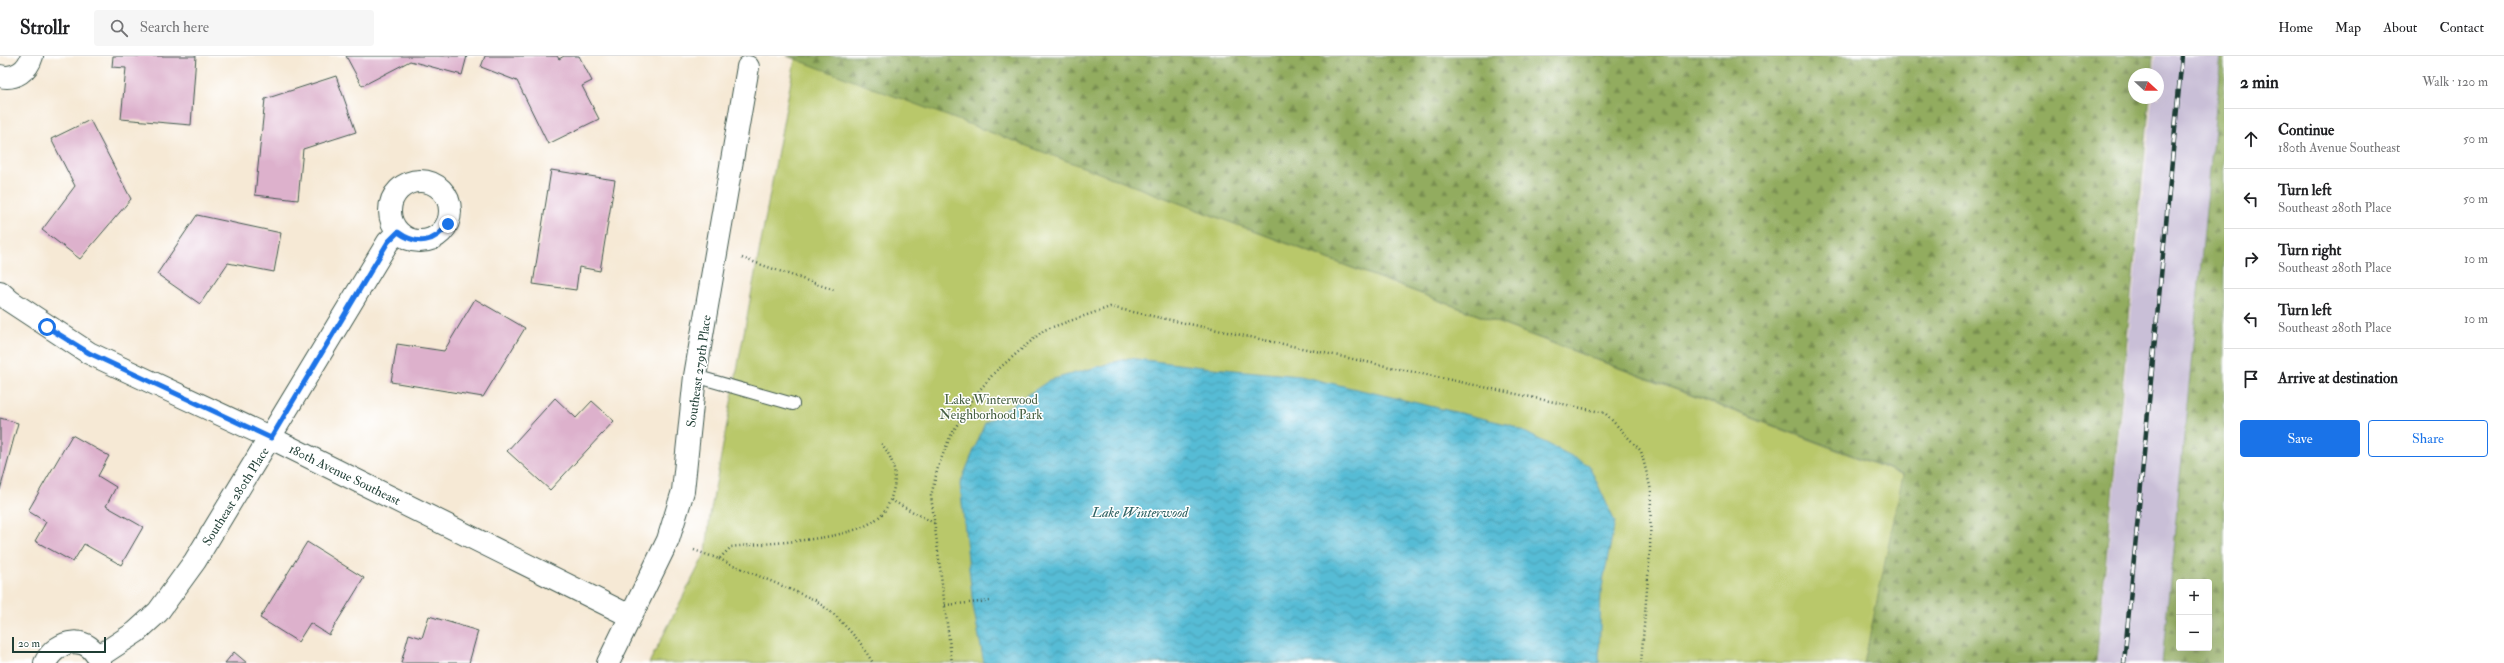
<!DOCTYPE html>
<meta charset="utf-8">
<style>
:root{--surface:#fff;--page:#f6f6f6;--text:#202124;--muted:#757577;--line:#e0e0e0;--accent:#1a73e8}
body{margin:0;font-family:"IM FELL Double Pica",serif;background:var(--page);color:var(--text)}
.controls{position:absolute;right:12px;bottom:12px;display:grid;overflow:hidden;border-radius:4px;box-shadow:0 4px 16px #0002}
.controls button{width:36px;height:36px;display:grid;place-items:center;padding:0;border:0;border-bottom:1px solid var(--line);background:var(--surface);color:var(--text);font:20px sans-serif}
.compass{position:absolute;left:2128px;top:12px;width:36px;height:36px;border-radius:50%;background:var(--surface);box-shadow:0 4px 16px #0002;rotate:111deg}
.scale{position:absolute;left:12px;bottom:10px;width:94px;box-sizing:border-box;padding-left:4px;border:2px solid #1f3d34;border-top:0;font-size:11px;line-height:14px;white-space:nowrap;color:#1f3d34;-webkit-text-stroke:3px #fff;paint-order:stroke}
.stop{position:absolute;width:12px;height:12px;margin:-9px;border:3px solid #1a73e8;border-radius:50%;background:#fff}
.stop.end{background:#1a73e8;border-color:#fff;box-shadow:0 1px 4px #0008}
.list{margin:0;padding:0;list-style:none}
h2{display:flex;justify-content:space-between;align-items:center;height:52px;margin:0;padding:0 16px;font-size:17px}
h2 small{font-size:13px;font-weight:400;color:var(--muted)}
.list li{display:grid;grid-template-columns:26px 1fr auto;gap:12px;align-items:center;box-sizing:border-box;height:60px;padding:0 16px;border-top:1px solid var(--line)}
.list b{display:block;font-size:15px;white-space:nowrap}
.list p{margin:0;font-size:13px;white-space:nowrap;color:var(--muted)}
.list em{font-size:13px;font-style:normal;color:var(--muted)}
.actions{display:flex;gap:8px;padding:12px 16px}
.actions a{flex:1;padding:9px 0;border:1px solid var(--accent);border-radius:4px;text-align:center;font-size:14px;color:var(--accent)}
.actions .main{background:var(--accent);color:#fff}
.icon{flex:none;width:22px;height:22px;fill:none;stroke:currentColor;stroke-width:2;stroke-linecap:round;stroke-linejoin:round}
.map{position:relative;flex:none;width:2224px;height:607px;overflow:hidden}
header{display:flex;align-items:center;gap:24px;box-sizing:border-box;height:56px;padding:0 20px;background:var(--surface);border-bottom:1px solid var(--line)}
header strong{font-size:19px}
nav{display:flex;gap:22px;margin-inline-start:auto;font-size:14px}
.search{width:280px;height:36px;background:var(--page);display:flex;align-items:center;gap:10px;box-sizing:border-box;padding:0 14px;border-radius:4px;color:var(--muted);font-size:15px}
main{display:flex}
aside{flex:1;background:var(--surface)}
.map>svg:first-child{display:block}
.industrial{fill:#c9bfd7}
.forest{fill:url(#forest-firs);stroke:#58744a;fill-rule:evenodd}
.green{fill:#b9c86b;stroke:#6c8250}
.water{fill:url(#water-waves);stroke:#3b7c84}
.building{fill:#ddb1cc}
.lines{fill:none;stroke-linecap:round;stroke-linejoin:round}
.lane-casing{stroke:#3f574c;stroke-width:14}
.street-casing{stroke:#3f574c;stroke-width:24}
.path{stroke:#3f574c;stroke-width:2.5;stroke-dasharray:1 3;stroke-linecap:butt}
.lane{stroke:#fff;stroke-width:12}
.street{stroke:#fff;stroke-width:22}
.rail-casing{stroke:#1f3d34;stroke-width:4.5}
.rail{stroke:#fff;stroke-width:3;stroke-dasharray:9;stroke-linecap:butt}
.route{stroke:#1a73e8;stroke-width:5}
.labels{text-anchor:middle;stroke-width:3;stroke-linejoin:round;paint-order:stroke}
.street-label{font-size:13px;fill:#1f3d34;stroke:#fff}
.park-label{font-size:13px;fill:#466042;stroke:#fff}
.water-label{font-size:14px;font-style:italic;fill:#306364;stroke:#fff}
</style>
<header>
<strong>Strollr</strong>
<div class="search"><svg class="icon" aria-label="search" viewBox="0 0 24 24"><circle cx="10" cy="10" r="6"/><path d="M15 15l6 6"/></svg>Search here</div>
<nav><a>Home</a><a>Map</a><a>About</a><a>Contact</a></nav>
</header>
<main>
<div class="map">
<svg width="2224" height="607" viewBox="0 0 2224 607">
<defs>
<pattern id="forest-firs" width="22" height="20" patternUnits="userSpaceOnUse"><rect width="22" height="20" fill="#92ac5f"/><path d="M5 1l3.5 6h-7zM16 11l3.5 6h-7z" fill="#778d4f"/></pattern>
<pattern id="water-waves" width="16" height="10" patternUnits="userSpaceOnUse"><rect width="16" height="10" fill="#57bcd5"/><path d="M0 5q4-4 8 0t8 0" fill="none" stroke="#479aae"/></pattern>
</defs>
<rect width="100%" height="100%" fill="#fff"/>
<filter id="ink" filterUnits="userSpaceOnUse"><feTurbulence type="fractalNoise" baseFrequency=".025" numOctaves="2"/><feDisplacementMap in="SourceGraphic" scale="8" xChannelSelector="R" yChannelSelector="G"/><feConvolveMatrix kernelMatrix="1 2 1 2 8 2 1 2 1" color-interpolation-filters="sRGB"/></filter>
<filter id="wash" filterUnits="userSpaceOnUse"><feTurbulence type="fractalNoise" baseFrequency=".012" numOctaves="4" result="noise"/><feDisplacementMap in="SourceGraphic" scale="16" xChannelSelector="R" yChannelSelector="G"/><feGaussianBlur stdDeviation="0.9" result="paint"/><feColorMatrix in="noise" values="0 0 0 0 0 0 0 0 0 0 0 0 0 0 0 0 0 1.4 0 .05"/><feComposite in="paint" operator="in"/></filter>
<g filter="url(#wash)">
<rect width="100%" height="100%" fill="#f6e9d5"/>
<path class="industrial" d="M 2156,0 L 2221,0 L 2162,607 L 2097,607 L 2152,42 L 2158,42 L 2158,18 L 2154,18 Z"/>
<path class="forest" d="M 787,0 L 2154,0 L 2153,18 L 2134,18 L 2134,42 L 2150,42 L 2096,607 L 1864,607 L 1903,418 Z
M 2221,0 L 2224,0 L 2224,607 L 2162,607 ZM 2179,526 L 2209,526 L 2209,592 L 2179,592 Z"/>
<path class="green" d="M 795,3 L 1903,419 L 1864,607 L 649,607 L 706,496 L 710,459 Z"/>
<path class="water" d="M 1129,302 L 1202,311 L 1300,320 L 1400,343 L 1511,369 L 1589,409 L 1615,466 L 1601,536 L 1599,607 L 984,607 L 973,550 L 960,428 L 985,367 L 1050,324 Z"/>
<g id="blocks">
<path class="building" d="M 113,0 L 196,0 L 191,69 L 121,63 L 126,12 L 112,11 Z
M 346,0 L 467,0 L 462,19 L 410,5 L 362,30 Z
M 485,0 L 557,0 L 559,3 L 564,0 L 579,0 L 592,25 L 582,30 L 599,63 L 548,88 L 517,25 L 481,11 Z
M 336,20 L 356,76 L 303,93 L 298,144 L 255,139 L 265,43 Z
M 90,64 L 131,143 L 80,203 L 42,174 L 75,130 L 51,83 Z
M 551,114 L 615,124 L 600,215 L 579,211 L 576,234 L 533,228 Z
M 197,159 L 281,177 L 274,216 L 228,207 L 200,248 L 157,218 Z
M 475,243 L 525,272 L 483,341 L 391,326 L 397,288 L 444,295 Z
M 555,342 L 576,362 L 592,345 L 614,365 L 550,434 L 507,395 Z
M 0,362 L 18,367 L 0,434 Z
M 72,379 L 109,400 L 98,420 L 116,431 L 106,450 L 143,471 L 121,509 L 84,488 L 73,506 L 35,485 L 46,466 L 28,455 Z
M 307,486 L 364,522 L 329,579 L 310,567 L 298,586 L 260,562 Z
M 429,560 L 478,575 L 469,607 L 401,607 L 409,578 L 422,582 Z
M 234,596 L 247,607 L 225,607 Z"/>
</g>
</g>
<g filter="url(#ink)">
<use href="#blocks" fill-opacity="0" stroke="#3f574c" stroke-width="1"/>
<g class="lines">
<defs>
<path id="lane" d="M 695,320 L 793,348"/>
<path id="street" d="M 0,20 C 15,24 28,14 32,0
M390 155a30 30 0 1 1 60 0a30 30 0 1 1-60 0Z
M 0,236 L 10,245 L 89,297 L 271,382 L 630,560
M 98,601 L 136,576 L 158,556 L 195,505 L 388,186 L 398,176
M 45,607 C 57,582 90,577 100,607
M 608,607 L 668,484 L 683,435 L 695,320 L 748,11"/>
</defs>
<use href="#lane" class="lane-casing"/>
<use href="#street" class="street-casing"/>
<path class="path" d="M 742,202 L 834,234
M 891,444 L 934,467
M 694,494 L 719,503 L 731,491 C 768,486 856,486 881,459 C 887,453 891,443 893,435 C 898,418 892,400 881,387
M 719,503 L 815,544 L 836,560 L 859,585 L 873,607
M 945,549 L 991,545
M 952,607 L 931,440 L 938,411 L 950,381 L 972,343 L 995,316 L 1044,274 L 1110,251 L 1605,357 L 1641,395 L 1651,434 L 1650,496 L 1641,607"/>
<use href="#lane" class="lane"/>
<use href="#street" class="street"/>
<defs>
<path id="rail" d="M 2124,607 L 2182,0"/>
</defs>
<use href="#rail" class="rail-casing"/>
<use href="#rail" class="rail"/>
</g>
</g>
<g class="lines" filter="url(#ink)">
<path class="route" d="M 47,271 L 89,297 L 271,382 L 388,186 L 398,176 C 417,190 435,187 448,168"/>
</g>
<g class="labels">
<g class="street-label">
<text transform="translate(698 315) rotate(-82)" y="5">Southeast 279th Place</text>
<text transform="translate(345 418) rotate(26)" y="5">180th Avenue Southeast</text>
<text transform="translate(235 440) rotate(-58)" y="5">Southeast 280th Place</text>
</g>
<g class="park-label">
<text x="991" y="348">Lake Winterwood<tspan x="991" dy="15">Neighborhood Park</tspan></text>
</g>
<g class="water-label">
<text x="1140" y="461">Lake Winterwood</text>
</g>
</g>
</svg>
<div class="controls">
<button>+</button>
<button>−</button>
</div>
<svg class="compass" viewBox="-18 -18 36 36"><path d="M0-13l5 13h-10z" fill="#e53935"/><path d="M0 13l5-13h-10z" fill="#757577"/></svg>
<div class="scale">20 m</div>
<div class="stop" style="left:47px;top:271px"></div>
<div class="stop end" style="left:448px;top:168px"></div>
</div>
<aside>
<h2>2 min<small>Walk · 120 m</small></h2>
<ul class="list">
<li><svg class="icon" aria-label="ahead" viewBox="0 0 24 24"><path d="M12 20V5M6 11l6-6 6 6"/></svg><div><b>Continue</b><p>180th Avenue Southeast</p></div><em>50 m</em></li>
<li><svg class="icon" aria-label="left" viewBox="0 0 24 24"><path d="M17 20v-9H6M10 6l-5 5 5 5"/></svg><div><b>Turn left</b><p>Southeast 280th Place</p></div><em>50 m</em></li>
<li><svg class="icon" aria-label="right" viewBox="0 0 24 24"><path d="M7 20v-9h11M14 6l5 5-5 5"/></svg><div><b>Turn right</b><p>Southeast 280th Place</p></div><em>10 m</em></li>
<li><svg class="icon" aria-label="left" viewBox="0 0 24 24"><path d="M17 20v-9H6M10 6l-5 5 5 5"/></svg><div><b>Turn left</b><p>Southeast 280th Place</p></div><em>10 m</em></li>
<li><svg class="icon" aria-label="arrive" viewBox="0 0 24 24"><path d="M6 21V4h12l-3 4 3 4H6"/></svg><div><b>Arrive at destination</b></div></li>
</ul>
<div class="actions"><a class="main">Save</a><a>Share</a></div>
</aside>
</main>
